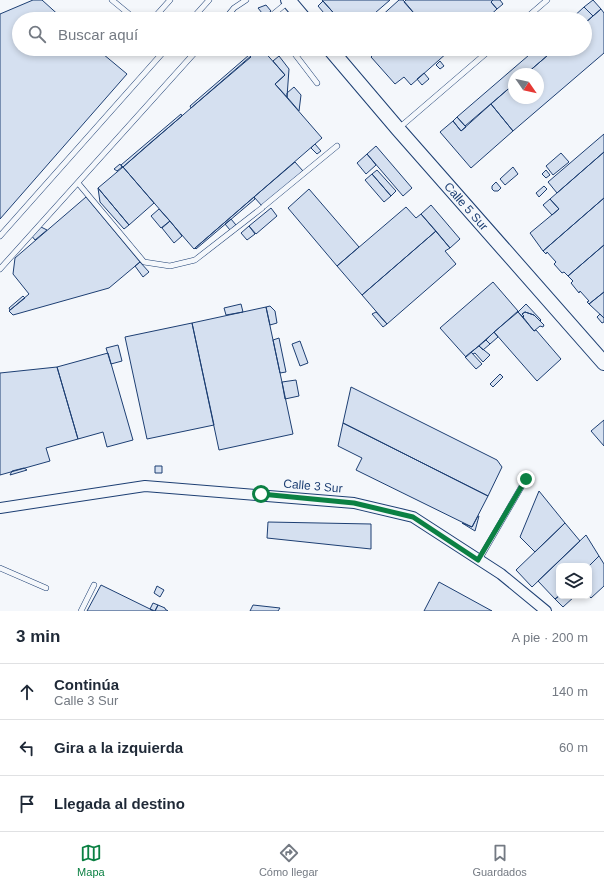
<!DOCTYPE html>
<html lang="es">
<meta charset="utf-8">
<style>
:root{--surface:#fff;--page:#f2f2f3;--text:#1f2937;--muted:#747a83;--line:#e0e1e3;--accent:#0b8043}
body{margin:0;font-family:Helvetica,sans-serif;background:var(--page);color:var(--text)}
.controls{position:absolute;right:12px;bottom:12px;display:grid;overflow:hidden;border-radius:8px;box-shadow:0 2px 6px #0003}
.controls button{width:36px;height:36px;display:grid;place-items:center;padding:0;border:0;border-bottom:1px solid var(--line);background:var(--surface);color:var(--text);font:20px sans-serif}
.compass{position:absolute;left:508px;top:68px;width:36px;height:36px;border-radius:50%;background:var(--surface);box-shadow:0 2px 6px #0003;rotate:124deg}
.stop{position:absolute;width:12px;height:12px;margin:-9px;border:3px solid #0b8043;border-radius:50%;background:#fff}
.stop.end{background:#0b8043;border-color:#fff;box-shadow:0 1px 4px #0008}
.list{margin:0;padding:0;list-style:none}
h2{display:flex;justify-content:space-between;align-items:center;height:52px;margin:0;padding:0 16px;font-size:17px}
h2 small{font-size:13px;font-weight:400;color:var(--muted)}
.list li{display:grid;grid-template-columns:26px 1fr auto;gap:12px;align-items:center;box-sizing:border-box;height:56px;padding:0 16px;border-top:1px solid var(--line)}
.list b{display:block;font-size:15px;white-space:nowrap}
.list p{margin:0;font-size:13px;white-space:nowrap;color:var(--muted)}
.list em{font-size:13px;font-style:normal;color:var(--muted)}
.icon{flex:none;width:22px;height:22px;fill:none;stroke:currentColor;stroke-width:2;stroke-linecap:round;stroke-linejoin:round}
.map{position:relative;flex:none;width:604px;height:611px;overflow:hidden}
.search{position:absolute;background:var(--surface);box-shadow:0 2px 6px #0003;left:12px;right:12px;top:12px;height:44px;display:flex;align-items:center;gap:10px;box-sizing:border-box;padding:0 14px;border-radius:22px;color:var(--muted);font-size:15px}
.sheet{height:220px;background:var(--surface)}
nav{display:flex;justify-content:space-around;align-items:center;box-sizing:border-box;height:56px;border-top:1px solid var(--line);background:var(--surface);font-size:11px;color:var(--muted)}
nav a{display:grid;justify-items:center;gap:2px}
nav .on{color:var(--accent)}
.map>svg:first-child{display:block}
.building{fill:#d5e0f0;stroke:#1d3f73}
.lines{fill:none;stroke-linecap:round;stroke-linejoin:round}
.lane-casing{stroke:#1d3f73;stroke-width:6}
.street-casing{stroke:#1d3f73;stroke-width:12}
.secondary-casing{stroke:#1d3f73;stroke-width:16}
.lane{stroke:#f4f7fb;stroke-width:5}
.street{stroke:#f4f7fb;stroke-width:10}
.secondary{stroke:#f4f7fb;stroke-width:14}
.route{stroke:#0b8043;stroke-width:5}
.labels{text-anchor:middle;stroke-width:3;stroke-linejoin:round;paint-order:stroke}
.street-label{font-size:12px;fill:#1d3f73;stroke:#f4f7fb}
</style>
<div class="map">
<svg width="604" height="611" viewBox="0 0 604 611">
<rect width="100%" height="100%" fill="#f4f7fb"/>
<path class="building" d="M 33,0 L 42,0 L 63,19 L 19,19 L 19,49 L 97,49 L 127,74 L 0,219 L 0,14 Z
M 322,0 L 390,0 L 368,19 L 339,19 Z
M 399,0 L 403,0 L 419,19 L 378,19 Z
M 406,0 L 493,0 L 491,2 L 497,9 L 486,19 L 419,19 L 404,2 Z
M 493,0 L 500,0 L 503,4 L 497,9 L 491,2 Z
M 593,0 L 601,9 L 593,16 L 584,7 Z
M 323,1 L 339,19 L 329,19 L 318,6 Z
M 266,5 L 271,11 L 263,18 L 260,14 L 262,13 L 258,8 Z
M 584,7 L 593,16 L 585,23 L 585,19 L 571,19 Z
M 601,9 L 604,13 L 604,53 L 513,131 L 491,104 L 514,84 L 514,98 L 538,98 L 538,74 L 526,74 L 555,49 L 585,49 L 585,23 Z
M 259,49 L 262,49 L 285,75 L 275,84 L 322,138 L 194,249 L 123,167 Z
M 379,49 L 445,49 L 448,52 L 411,85 L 404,77 L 395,84 L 371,57 Z
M 536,49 L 555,49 L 526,74 L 514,74 L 514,84 L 465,126 L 457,117 Z
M 249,55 L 251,57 L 191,108 L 190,106 Z
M 279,56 L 289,69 L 287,97 L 275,84 L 285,75 L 273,61 Z
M 440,61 L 444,66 L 440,69 L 436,65 Z
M 424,73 L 429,79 L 422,85 L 417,79 Z
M 294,87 L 301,95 L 299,111 L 287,97 L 287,93 Z
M 491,104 L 513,131 L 471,168 L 440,132 L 453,121 L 461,131 Z
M 181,114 L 182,116 L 149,144 L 123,167 L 121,165 Z
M 457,117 L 466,127 L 461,131 L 453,121 Z
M 604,134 L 604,152 L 557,193 L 548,182 Z
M 315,144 L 321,151 L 317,154 L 311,148 Z
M 376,146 L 412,188 L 403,196 L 367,154 Z
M 604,152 L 604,198 L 543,251 L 530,233 L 559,209 L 550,199 Z
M 561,153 L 569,162 L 553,175 L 546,166 Z
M 367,154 L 376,165 L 366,174 L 357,163 Z
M 295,162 L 303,171 L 262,206 L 254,197 Z
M 120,164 L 122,167 L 117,171 L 114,169 Z
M 123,167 L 154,203 L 129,225 L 98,188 Z
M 513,167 L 518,174 L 505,185 L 500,179 Z
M 377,170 L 396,191 L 391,196 L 372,174 Z
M 546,170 L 550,175 L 546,178 L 542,174 Z
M 372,174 L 391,196 L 384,202 L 365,180 Z
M 496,182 L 501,188 L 498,191 L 494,191 L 492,189 L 492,186 Z
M 544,186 L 547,189 L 539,197 L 536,193 Z
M 98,188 L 129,225 L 124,229 L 100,202 Z
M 309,189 L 359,247 L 337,266 L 288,208 Z
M 86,197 L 140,262 L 109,288 L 13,315 L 9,311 L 29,294 L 13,274 L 15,258 Z
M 254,197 L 255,199 L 196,249 L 195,248 Z
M 604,198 L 604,245 L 568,276 L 564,272 L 562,273 L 554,264 L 556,262 L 547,252 L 546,254 L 543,251 Z
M 550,199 L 559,209 L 552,215 L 543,205 Z
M 431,205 L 460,239 L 450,248 L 421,214 Z
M 406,207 L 416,218 L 421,214 L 436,231 L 362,295 L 337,266 Z
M 271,208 L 277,216 L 256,234 L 249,226 Z
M 159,209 L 170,221 L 161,228 L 151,216 Z
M 231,219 L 236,225 L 230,230 L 225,224 Z
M 170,221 L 182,236 L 174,243 L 162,228 Z
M 249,226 L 255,234 L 247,240 L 241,233 Z
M 41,227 L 47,230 L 35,240 L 31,235 Z
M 436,231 L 450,248 L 445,251 L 456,264 L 387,324 L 362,295 Z
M 604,245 L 604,292 L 589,304 L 587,302 L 589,301 L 580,291 L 579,293 L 571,283 L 573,281 L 568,276 Z
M 140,262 L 149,272 L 143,277 L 135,266 Z
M 493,282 L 518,311 L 466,357 L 440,328 Z
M 604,292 L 604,318 L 589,304 Z
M 23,296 L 25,298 L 10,310 L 9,308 Z
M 241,304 L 243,312 L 226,315 L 224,308 Z
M 526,304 L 541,320 L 540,321 L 534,315 L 525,312 L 522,314 L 524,316 L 523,317 L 518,312 Z
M 270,306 L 275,311 L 277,323 L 270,325 L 266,307 Z
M 266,307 L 293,434 L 219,450 L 192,323 Z
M 376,312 L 387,324 L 383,327 L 372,314 Z
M 518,312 L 534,331 L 536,330 L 561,359 L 537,381 L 494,332 Z
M 525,312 L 534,315 L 544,325 L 543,327 L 540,326 L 534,331 L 523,317 L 524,316 L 522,314 Z
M 600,314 L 604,318 L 604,322 L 602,323 L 597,317 Z
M 192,323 L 214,425 L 147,439 L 125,337 Z
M 494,332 L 498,337 L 490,344 L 486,340 Z
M 279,338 L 286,372 L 280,373 L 273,340 Z
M 486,340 L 490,344 L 483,350 L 479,346 Z
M 300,341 L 308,363 L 300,366 L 292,344 Z
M 118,345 L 122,361 L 111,364 L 106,348 Z
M 479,346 L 490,355 L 483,362 L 475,353 L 473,354 L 471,352 Z
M 471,352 L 482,364 L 476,369 L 465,357 Z
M 108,353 L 133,440 L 107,447 L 103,432 L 78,439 L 57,367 Z
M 57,367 L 78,439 L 46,448 L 50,461 L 0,475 L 0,373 Z
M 500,374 L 503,377 L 493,387 L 490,384 Z
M 296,380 L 299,396 L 285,399 L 282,382 Z
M 351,387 L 497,460 L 502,467 L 488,496 L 343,423 Z
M 604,420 L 604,446 L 591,431 Z
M 343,423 L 488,496 L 472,527 L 356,470 L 362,458 L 338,446 Z
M 155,466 L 162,466 L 162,473 L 155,473 Z
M 24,468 L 27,470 L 10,475 L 12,471 Z
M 539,491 L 565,523 L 535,552 L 520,537 Z
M 478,516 L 479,516 L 475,531 L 462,523 L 472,527 Z
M 268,522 L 371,524 L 371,549 L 267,538 Z
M 565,523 L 580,541 L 532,587 L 516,570 Z
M 586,535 L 599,556 L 589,566 L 559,566 L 559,596 L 555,599 L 538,581 Z
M 599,556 L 604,564 L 604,586 L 591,598 L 589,596 L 589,566 Z
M 439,582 L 492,611 L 424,611 Z
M 101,585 L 150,609 L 153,611 L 87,611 Z
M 157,586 L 164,590 L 160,597 L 154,593 Z
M 559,596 L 575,596 L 563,607 L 555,599 Z
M 153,603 L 158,605 L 155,611 L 150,609 Z
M 158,605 L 165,608 L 165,609 L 168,611 L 155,611 Z
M 253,605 L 280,608 L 278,611 L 250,611 Z"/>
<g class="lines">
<defs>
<path id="lane" d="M 112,0 L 135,19
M 153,19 L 170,0
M 192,19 L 209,0
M 225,19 L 234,8 L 246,0
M 270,19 L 271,16 L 288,2
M 525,19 L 547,0
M 291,49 L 317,83
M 399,128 L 491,49
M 78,183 L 144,262 L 170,266 L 195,260 L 262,208
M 264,206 L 337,146
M 0,236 L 166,49
M 0,269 L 198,49
M 479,560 L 526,479
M 0,568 L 46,588
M 81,611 L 94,585"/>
<path id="street" d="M 0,508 L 145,486 L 354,503 L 413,517 L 501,574 L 546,611"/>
<g id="secondary">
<path d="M 288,0 L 304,19"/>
<path id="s1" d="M 330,49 L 398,129 L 604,363"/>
</g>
</defs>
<use href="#lane" class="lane-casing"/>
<use href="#street" class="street-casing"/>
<use href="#secondary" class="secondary-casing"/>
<use href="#lane" class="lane"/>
<use href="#street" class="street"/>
<use href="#secondary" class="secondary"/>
</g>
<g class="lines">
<path class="route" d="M 261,494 L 354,503 L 413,517 L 478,560 L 526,479"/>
</g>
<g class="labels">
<g class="street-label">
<text dy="4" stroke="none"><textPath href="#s1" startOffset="208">Calle 5 Sur</textPath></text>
<text transform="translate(313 486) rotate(5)" y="4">Calle 3 Sur</text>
</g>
</g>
</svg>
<div class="controls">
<button><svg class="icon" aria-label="layers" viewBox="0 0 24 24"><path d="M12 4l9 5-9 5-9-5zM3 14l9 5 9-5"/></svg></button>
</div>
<svg class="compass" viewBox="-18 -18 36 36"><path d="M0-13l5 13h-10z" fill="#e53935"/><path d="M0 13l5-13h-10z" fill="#747a83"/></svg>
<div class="stop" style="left:261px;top:494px"></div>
<div class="stop end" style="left:526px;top:479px"></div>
<div class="search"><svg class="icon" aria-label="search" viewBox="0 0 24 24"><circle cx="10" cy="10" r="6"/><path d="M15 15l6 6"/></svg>Buscar aquí</div>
</div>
<section class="sheet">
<h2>3 min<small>A pie · 200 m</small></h2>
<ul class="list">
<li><svg class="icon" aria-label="ahead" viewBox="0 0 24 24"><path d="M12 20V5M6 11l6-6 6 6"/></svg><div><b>Continúa</b><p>Calle 3 Sur</p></div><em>140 m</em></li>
<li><svg class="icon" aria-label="left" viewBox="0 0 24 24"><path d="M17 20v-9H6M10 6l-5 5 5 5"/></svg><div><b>Gira a la izquierda</b></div><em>60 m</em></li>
<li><svg class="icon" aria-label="arrive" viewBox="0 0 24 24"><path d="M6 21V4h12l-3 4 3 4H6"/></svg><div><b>Llegada al destino</b></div></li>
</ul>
</section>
<nav>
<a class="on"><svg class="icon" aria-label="map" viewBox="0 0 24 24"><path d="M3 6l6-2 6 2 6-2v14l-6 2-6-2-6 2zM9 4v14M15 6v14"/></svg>Mapa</a>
<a><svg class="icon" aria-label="directions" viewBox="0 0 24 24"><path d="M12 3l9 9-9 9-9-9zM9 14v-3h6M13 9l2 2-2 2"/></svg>Cómo llegar</a>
<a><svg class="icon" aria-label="saved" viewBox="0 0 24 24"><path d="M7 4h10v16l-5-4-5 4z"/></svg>Guardados</a>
</nav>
